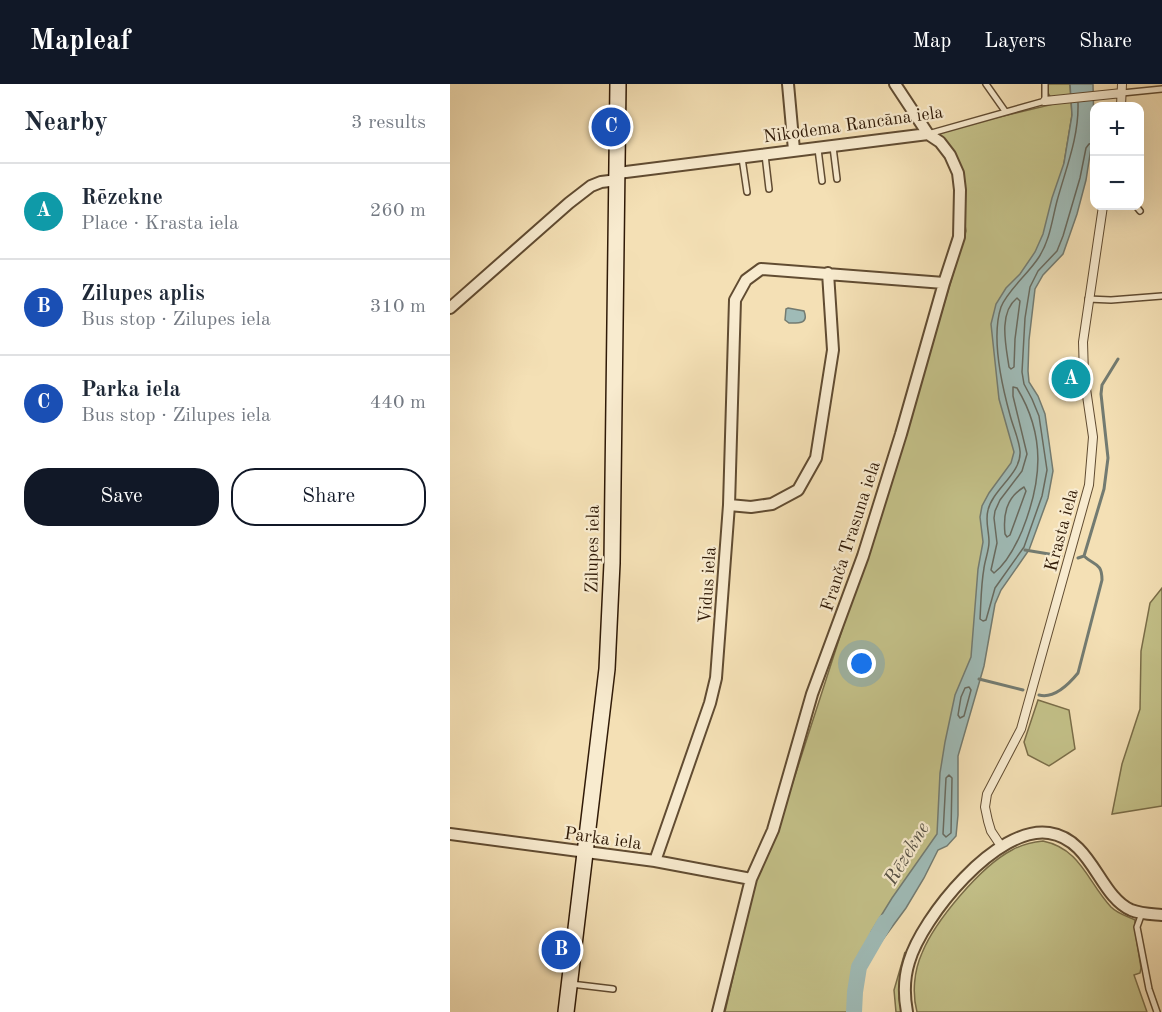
<!DOCTYPE html>
<meta charset="utf-8">
<style>
:root{--surface:#fff;--page:#f6f6f7;--text:#1f2937;--muted:#747a83;--line:#e0e1e3;--accent:#111827}
body{margin:0;font-family:"Old Standard TT",serif;background:var(--page);color:var(--text)}
.controls{position:absolute;right:18px;top:18px;display:grid;overflow:hidden;border-radius:12px;box-shadow:0 6px 24px #0002}
.controls button{width:54px;height:54px;display:grid;place-items:center;padding:0;border:0;border-bottom:2px solid var(--line);background:var(--surface);color:var(--text);font:30px sans-serif}
.you{position:absolute;left:412px;top:580px;width:21px;height:21px;margin:-15px;border:4px solid #fff;border-radius:50%;background:#1a73e8;box-shadow:0 0 0 9px #1a73e833}
.badge{display:grid;place-items:center;width:39px;height:39px;border-radius:50%;background:var(--accent);color:#fff;font-size:20px;font-weight:700}
.pin{position:absolute;translate:-50% -50%;border:3px solid #fff;box-shadow:0 2px 6px #0006}
.list{margin:0;padding:0;list-style:none}
h2{display:flex;justify-content:space-between;align-items:center;height:78px;margin:0;padding:0 24px;font-size:26px}
h2 small{font-size:20px;font-weight:400;color:var(--muted)}
.list li{display:grid;grid-template-columns:39px 1fr auto;gap:18px;align-items:center;box-sizing:border-box;height:96px;padding:0 24px;border-top:2px solid var(--line)}
.list b{display:block;font-size:22px;white-space:nowrap}
.list p{margin:0;font-size:20px;white-space:nowrap;color:var(--muted)}
.list em{font-size:20px;font-style:normal;color:var(--muted)}
.actions{display:flex;gap:12px;padding:18px 24px}
.actions a{flex:1;padding:14px 0;border:2px solid var(--accent);border-radius:24px;text-align:center;font-size:21px;color:var(--accent)}
.actions .main{background:var(--accent);color:#fff}
.map{position:relative;flex:none;width:712px;height:928px;overflow:hidden}
header{display:flex;align-items:center;gap:36px;box-sizing:border-box;height:84px;padding:0 30px;background:var(--accent);color:#fff}
header strong{font-size:28px}
nav{display:flex;gap:33px;margin-inline-start:auto;font-size:21px}
main{display:flex}
aside{flex:1;background:var(--surface)}
.map>svg:first-child{display:block}
.green{fill:#c3c088;stroke:#7a6d48;stroke-width:1.5}
.water{fill:#9fbbb7;stroke:#737b71;stroke-width:1.5}
.lines{fill:none;stroke-linecap:round;stroke-linejoin:round}
.shore{stroke:#686a5f;stroke-width:1.5}
.stream{stroke:#737b71;stroke-width:3}
.river{stroke:#9fbbb7;stroke-width:16}
.service-casing{stroke:#614c32;stroke-width:8}
.pedestrian-casing{stroke:#614c32;stroke-width:10}
.minor-casing{stroke:#614c32;stroke-width:14}
.secondary-casing{stroke:#301a07;stroke-width:18}
.service{stroke:#f8ebcf;stroke-width:5}
.pedestrian{stroke:#f8ebcf;stroke-width:8}
.minor{stroke:#f8ebcf;stroke-width:10}
.secondary{stroke:#f8ebcf;stroke-width:15}
.labels{text-anchor:middle;stroke-width:4.5;stroke-linejoin:round;paint-order:stroke}
.street-label{font-size:18px;fill:#301a07;stroke:#f8ebcf}
.water-label{font-size:20px;font-style:italic;fill:#575245;stroke:#f8ebcf}
</style>
<header>
<strong>Mapleaf</strong>
<nav><a>Map</a><a>Layers</a><a>Share</a></nav>
</header>
<main>
<aside>
<h2>Nearby<small>3 results</small></h2>
<ul class="list">
<li><span class="badge" style="background:#0f9aa8">A</span><div><b>Rēzekne</b><p>Place · Krasta iela</p></div><em>260 m</em></li>
<li><span class="badge" style="background:#1a4fb4">B</span><div><b>Zilupes aplis</b><p>Bus stop · Zilupes iela</p></div><em>310 m</em></li>
<li><span class="badge" style="background:#1a4fb4">C</span><div><b>Parka iela</b><p>Bus stop · Zilupes iela</p></div><em>440 m</em></li>
</ul>
<div class="actions"><a class="main">Save</a><a>Share</a></div>
</aside>
<div class="map">
<svg width="712" height="928" viewBox="0 0 712 928">
<rect width="100%" height="100%" fill="#f4e0b5"/>
<filter id="stains"><feTurbulence type="fractalNoise" baseFrequency=".00333" numOctaves="4"/><feColorMatrix values="0 0 0 0 .2 0 0 0 0 .09 0 0 0 0 .02 0 0 0 .5 -.17"/></filter>
<radialGradient id="worn" r=".72"><stop offset=".6" stop-color="#630" stop-opacity="0"/><stop offset="1" stop-color="#630" stop-opacity=".3"/></radialGradient>
<path class="green" d="M 597,0 L 620,0 L 622,31 L 614,79 L 608,153 L 574,202 L 579,361 L 508,641 L 496,749 L 408,890 L 406,928 L 275,928 L 305,796 L 329,741 L 450,367 L 516,147 L 504,79 L 478,50 L 608,19 C 599,13 597,10 597,0 Z
M 712,504 L 712,722 L 662,730 L 672,680 L 690,625 L 691,567 L 700,519 Z
M 588,616 L 619,626 L 625,665 L 599,682 L 578,671 L 574,658 Z
M 593,757 C 631,765 637,797 661,823 C 668,830 677,832 685,836 L 685,846 L 691,884 L 690,889 L 684,891 L 697,928 L 467,928 C 462,909 464,887 472,869 C 485,837 531,782 562,766 C 571,761 582,758 593,757 Z
M 455,868 L 449,914 L 452,928 L 446,928 L 444,906 Z"/>
<path class="water" d="M 620,0 L 643,0 L 644,45 L 636,96 L 627,130 L 613,170 L 593,191 L 585,205 L 579,256 L 578,287 L 579,298 L 588,312 L 595,330 L 599,358 L 603,387 L 598,414 L 579,466 L 551,506 L 545,520 L 534,582 L 508,672 L 508,731 L 506,752 L 497,762 L 488,766 L 474,794 L 456,824 L 428,862 L 421,848 L 442,814 L 487,750 L 490,689 L 495,658 L 505,611 L 521,573 L 528,485 L 533,458 L 530,433 L 532,422 L 539,409 L 561,379 L 564,368 L 549,315 L 541,240 L 546,220 L 556,204 L 570,190 L 585,168 L 593,150 L 602,114 L 614,79 L 622,31 Z
M 338,224 L 354,227 C 359,240 349,239 339,239 L 335,236 L 336,225 Z"/>
<g class="lines">
<path class="shore" d="M 628,19 C 629,53 616,84 607,117 C 602,136 600,156 589,173 C 579,189 557,207 551,223 C 541,253 552,302 560,331 C 563,343 569,355 570,367 C 572,389 543,405 538,426 C 535,437 539,447 539,458 C 539,466 535,476 534,484 C 531,501 531,518 530,535 L 533,537 L 536,536 L 545,504 L 574,463 L 592,412 L 597,386 L 589,332 L 582,315 L 574,300 L 572,288 L 575,234 L 580,203 L 588,187 L 607,167 L 613,152 L 630,94 L 636,64 L 639,60 L 644,59
M 567,214 L 570,217 L 565,255 L 564,283 L 561,285 L 559,283 C 556,262 548,229 567,214 Z
M 563,303 L 567,304 C 596,352 592,397 572,447 C 566,461 556,480 544,489 L 541,486 L 547,459 L 544,434 L 545,427 L 550,416 L 572,387 L 577,370 L 563,312 Z
M 574,403 L 576,407 L 560,451 L 557,453 L 555,450 C 553,431 556,414 574,403 Z
M 519,603 L 521,606 L 514,632 L 510,634 L 508,631 L 511,613 L 515,604 Z
M 499,691 L 502,694 L 501,749 L 496,753 L 493,750 L 496,694 Z"/>
<path class="stream" d="M 575,466 L 611,472
M 634,472 L 654,405 L 658,374 L 651,310 L 652,301 L 668,275
M 529,595 L 573,606
M 589,611 C 604,615 619,600 628,589 L 652,496 C 652,478 644,482 634,472 L 628,474"/>
<path class="river" d="M 404,928 L 405,908 L 409,883 L 435,838"/>
<defs>
<path id="service" d="M 536,0 L 555,27
M 672,9 L 712,5
M 478,50 L 595,17 L 595,0
M 383,63 L 387,95
M 368,65 L 372,97
M 315,71 L 319,105
M 292,74 L 297,108
M 686,122 L 690,127
M 638,215 L 661,216 L 712,212
M 692,829 L 687,843 L 699,905 L 707,928
M 121,900 L 163,905"/>
<path id="pedestrian" d="M 595,17 L 672,9
M 671,22 L 672,0
M 551,762 L 541,747 L 538,737 L 535,723 L 537,710 L 571,645 L 639,401 L 643,353 L 634,291 L 633,258 L 653,122"/>
<path id="minor" d="M 338,0 L 344,66
M 168,89 L 478,50
M 0,224 L 119,119 L 141,102 L 151,98 L 168,96
M 279,421 L 301,423 L 322,420 L 348,406 L 366,374 L 383,266 L 378,189
M 0,750 L 205,777 L 301,795
M 205,777 L 260,619 L 266,594 L 279,421 L 285,216 L 296,196 L 311,185 L 494,199
M 268,928 L 301,795 L 323,746 L 362,610 L 413,472 L 451,350 L 494,199 L 509,153 L 510,106 L 508,89 L 500,71 L 490,58 L 478,50 L 445,0
M 457,928 C 454,912 454,894 459,878 C 472,833 547,741 599,749 C 642,755 649,812 681,826 C 691,830 701,830 712,831"/>
<path id="secondary" d="M 116,928 L 157,585 L 162,479 L 168,0"/>
</defs>
<use href="#service" class="service-casing"/>
<use href="#pedestrian" class="pedestrian-casing"/>
<use href="#minor" class="minor-casing"/>
<use href="#secondary" class="secondary-casing"/>
<use href="#service" class="service"/>
<use href="#pedestrian" class="pedestrian"/>
<use href="#minor" class="minor"/>
<use href="#secondary" class="secondary"/>
</g>
<g class="labels">
<g class="street-label">
<text transform="translate(403 40) rotate(-8)" y="6">Nikodema Rancāna iela</text>
<text transform="translate(611 446) rotate(-75)" y="6">Krasta iela</text>
<text transform="translate(400 452) rotate(-72)" y="6">Franča Trasuna iela</text>
<text transform="translate(142 465) rotate(-89)" y="6">Zilupes iela</text>
<text transform="translate(257 501) rotate(-86)" y="6">Vidus iela</text>
<text transform="translate(153 754) rotate(8)" y="6">Parka iela</text>
</g>
<g class="water-label">
<text transform="translate(456 769) rotate(-59)" y="7">Rēzekne</text>
</g>
</g>
<rect width="100%" height="100%" filter="url(#stains)"/>
<rect width="100%" height="100%" fill="url(#worn)"/>
</svg>
<div class="controls">
<button>+</button>
<button>−</button>
</div>
<div class="you"></div>
<div class="pin badge" style="left:621px;top:295px;background:#0f9aa8">A</div>
<div class="pin badge" style="left:111px;top:866px;background:#1a4fb4">B</div>
<div class="pin badge" style="left:161px;top:43px;background:#1a4fb4">C</div>
</div>
</main>
